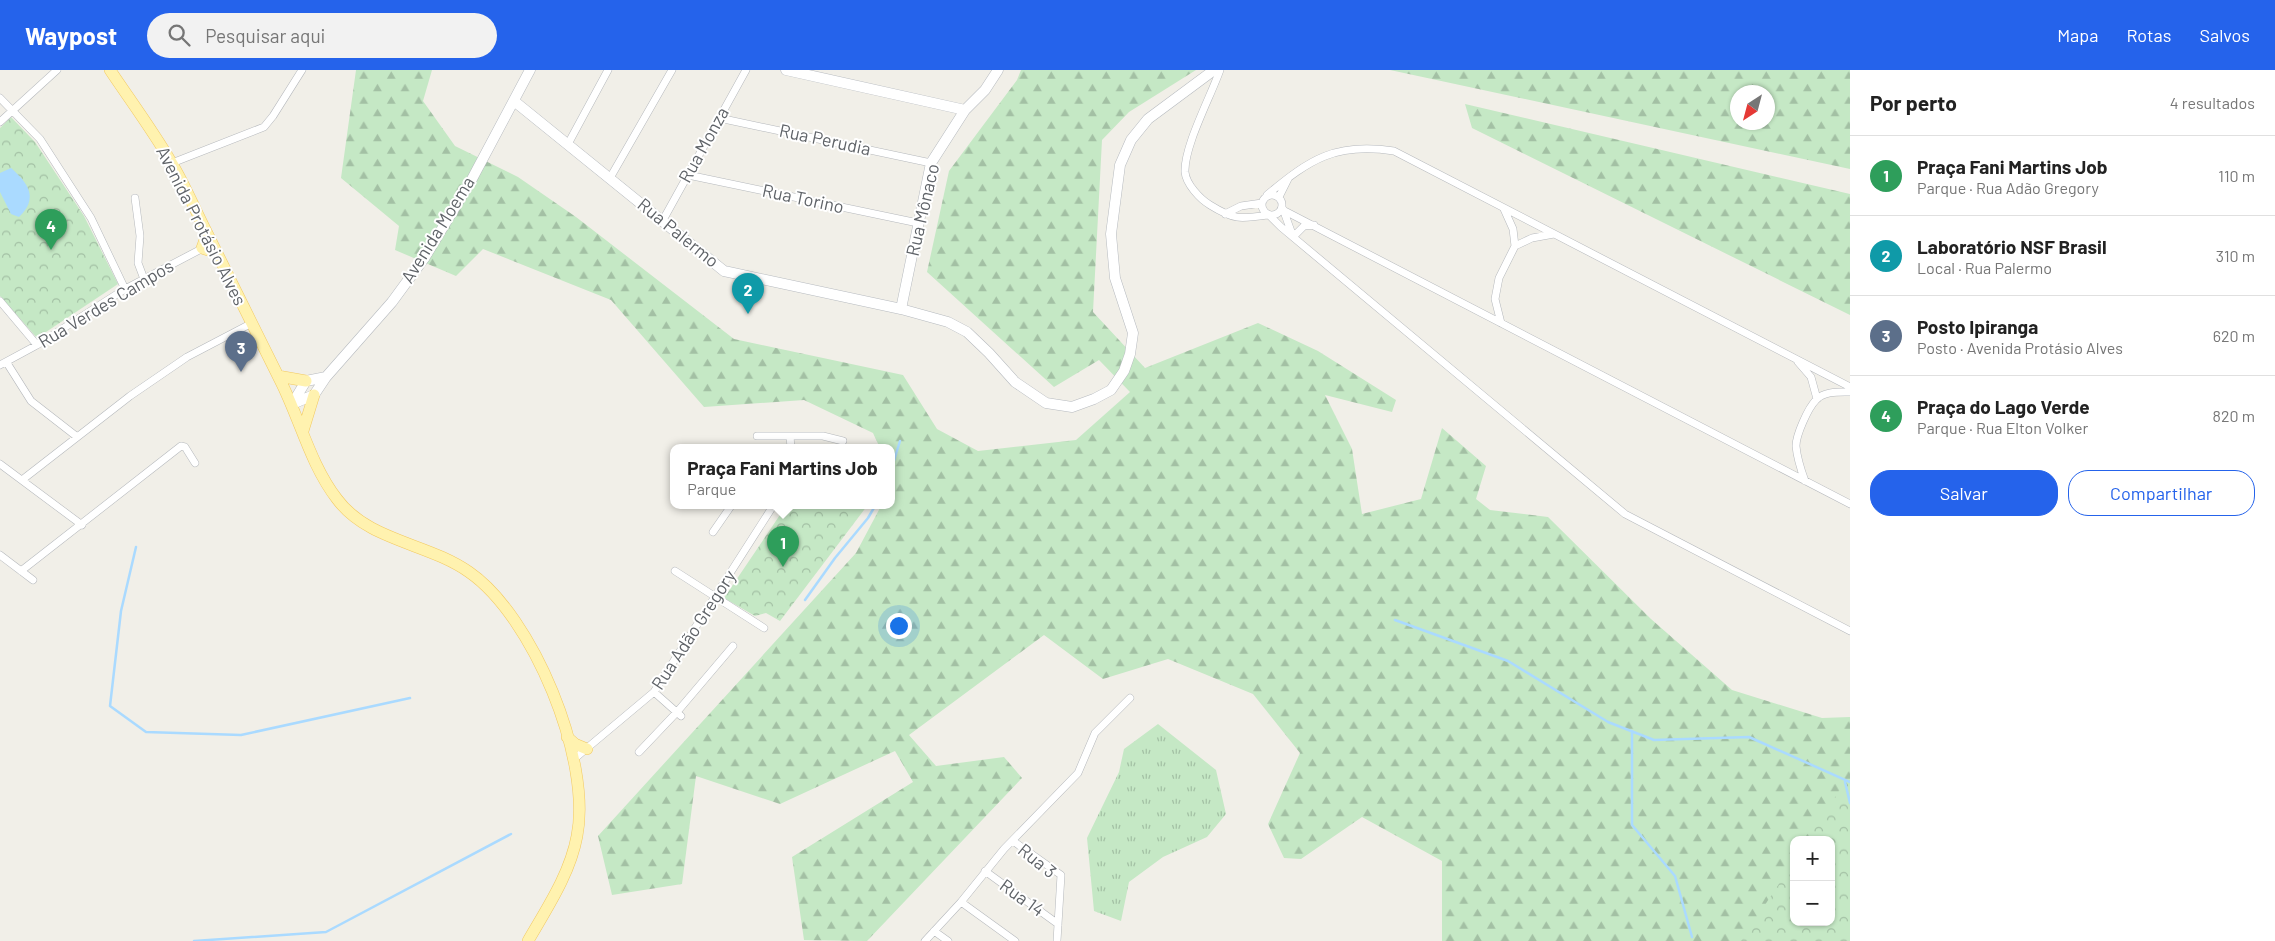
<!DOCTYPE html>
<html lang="pt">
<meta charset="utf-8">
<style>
:root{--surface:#fff;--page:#f2f2f2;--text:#222;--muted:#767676;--line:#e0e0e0;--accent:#2563eb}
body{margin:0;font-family:Barlow,sans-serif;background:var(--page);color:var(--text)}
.controls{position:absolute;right:15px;bottom:15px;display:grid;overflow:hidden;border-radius:10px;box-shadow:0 1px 4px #0004}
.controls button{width:45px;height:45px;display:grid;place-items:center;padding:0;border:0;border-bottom:1px solid var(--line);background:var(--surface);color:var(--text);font:25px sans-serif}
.compass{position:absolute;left:1730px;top:15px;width:45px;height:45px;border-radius:50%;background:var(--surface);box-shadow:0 1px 4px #0004;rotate:216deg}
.you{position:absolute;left:898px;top:555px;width:18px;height:18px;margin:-12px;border:4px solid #fff;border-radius:50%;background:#1a73e8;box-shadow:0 0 0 8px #1a73e833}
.badge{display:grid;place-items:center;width:32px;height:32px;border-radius:50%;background:var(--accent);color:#fff;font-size:16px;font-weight:700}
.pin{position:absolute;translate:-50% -41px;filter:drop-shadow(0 1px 2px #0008)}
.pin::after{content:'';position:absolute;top:26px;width:18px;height:15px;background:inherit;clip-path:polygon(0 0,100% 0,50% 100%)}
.popup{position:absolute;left:670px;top:374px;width:225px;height:65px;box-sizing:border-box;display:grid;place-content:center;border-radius:10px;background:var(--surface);filter:drop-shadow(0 1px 4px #0005);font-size:16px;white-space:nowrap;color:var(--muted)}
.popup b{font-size:19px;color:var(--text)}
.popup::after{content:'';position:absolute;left:50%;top:100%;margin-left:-10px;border:10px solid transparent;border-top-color:var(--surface)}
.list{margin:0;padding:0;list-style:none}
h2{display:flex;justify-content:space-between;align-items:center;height:65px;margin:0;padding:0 20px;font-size:21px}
h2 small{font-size:16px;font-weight:400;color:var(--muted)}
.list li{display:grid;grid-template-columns:32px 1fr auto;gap:15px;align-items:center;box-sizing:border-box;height:80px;padding:0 20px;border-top:1px solid var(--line)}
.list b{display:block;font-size:19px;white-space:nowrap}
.list p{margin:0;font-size:16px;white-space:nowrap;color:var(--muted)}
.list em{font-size:16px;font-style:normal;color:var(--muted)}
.actions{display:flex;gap:10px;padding:15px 20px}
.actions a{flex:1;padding:11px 0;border:1px solid var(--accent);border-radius:20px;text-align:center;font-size:18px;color:var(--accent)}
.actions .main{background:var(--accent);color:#fff}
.icon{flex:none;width:28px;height:28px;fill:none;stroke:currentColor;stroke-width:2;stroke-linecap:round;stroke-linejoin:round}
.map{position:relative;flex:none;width:1850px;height:871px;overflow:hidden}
header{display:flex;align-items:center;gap:30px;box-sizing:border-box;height:70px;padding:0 25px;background:var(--accent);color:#fff}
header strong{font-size:24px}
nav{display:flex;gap:28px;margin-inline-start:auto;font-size:18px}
.search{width:350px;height:45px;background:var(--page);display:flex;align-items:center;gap:12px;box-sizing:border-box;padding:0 18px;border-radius:28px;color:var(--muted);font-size:19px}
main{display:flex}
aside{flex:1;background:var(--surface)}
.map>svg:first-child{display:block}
.grass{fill:url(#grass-tufts)}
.forest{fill:url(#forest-firs);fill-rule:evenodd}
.park{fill:url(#park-crowns)}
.water{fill:#aadaff}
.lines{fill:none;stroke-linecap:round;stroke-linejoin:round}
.stream{stroke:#aadaff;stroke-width:2.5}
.street-casing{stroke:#b5b8bc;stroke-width:8}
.secondary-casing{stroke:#b6babf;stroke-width:11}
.primary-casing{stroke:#f2c960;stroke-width:12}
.street{stroke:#fff;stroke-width:7}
.secondary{stroke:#fff;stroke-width:10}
.primary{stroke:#fff2af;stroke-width:11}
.labels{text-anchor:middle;stroke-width:4;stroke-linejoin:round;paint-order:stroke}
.street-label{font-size:18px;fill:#5f6368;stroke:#fff}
</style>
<header>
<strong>Waypost</strong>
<div class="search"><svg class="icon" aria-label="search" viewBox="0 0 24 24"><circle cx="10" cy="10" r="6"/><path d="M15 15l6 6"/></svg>Pesquisar aqui</div>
<nav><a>Mapa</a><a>Rotas</a><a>Salvos</a></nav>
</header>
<main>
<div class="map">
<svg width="1850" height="871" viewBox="0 0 1850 871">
<defs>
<pattern id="grass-tufts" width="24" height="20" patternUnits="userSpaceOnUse" patternTransform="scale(1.25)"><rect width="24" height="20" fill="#c5e8c5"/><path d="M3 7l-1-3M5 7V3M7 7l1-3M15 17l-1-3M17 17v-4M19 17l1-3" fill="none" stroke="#a3c0a4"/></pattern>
<pattern id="forest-firs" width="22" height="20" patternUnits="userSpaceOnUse" patternTransform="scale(1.25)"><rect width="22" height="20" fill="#c5e8c5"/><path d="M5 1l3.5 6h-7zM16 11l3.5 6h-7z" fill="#a3c0a4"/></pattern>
<pattern id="park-crowns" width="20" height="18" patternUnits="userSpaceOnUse" patternTransform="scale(1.25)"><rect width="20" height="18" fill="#c5e8c5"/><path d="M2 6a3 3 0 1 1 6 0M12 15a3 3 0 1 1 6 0" fill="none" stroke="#a3c0a4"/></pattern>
</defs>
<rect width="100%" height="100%" fill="#f1efe8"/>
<path class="grass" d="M 1158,654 L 1216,700 L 1226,744 L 1207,767 L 1163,787 L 1129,812 L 1121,851 L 1094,841 L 1087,768 L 1119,702 L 1124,679 Z"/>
<path class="forest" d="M 356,0 L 432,0 L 423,31 L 455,76 L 518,107 L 576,147 L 734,269 L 903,305 L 937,359 L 978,381 L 1076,370 L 1130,322 L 1099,290 L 1054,317 L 927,202 L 949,101 L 1017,10 L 1021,0 L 1196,0 L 1129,42 L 1102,70 L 1093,242 L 1145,298 L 1258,253 L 1318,281 L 1396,330 L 1392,342 L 1325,325 L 1352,379 L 1362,444 L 1421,429 L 1442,358 L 1486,396 L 1476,429 L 1490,440 L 1548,447 L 1651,549 L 1732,620 L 1822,648 L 1850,647 L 1850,871 L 1442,871 L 1442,791 L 1362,747 L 1301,789 L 1284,788 L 1268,754 L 1300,683 L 1253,624 L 1168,589 L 1103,609 L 1044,565 L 909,665 L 936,696 L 1004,687 L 1022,708 L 867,871 L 804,870 L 792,787 L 913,712 L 895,681 L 780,734 L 696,706 L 682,814 L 612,825 L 598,766 L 856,483 L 881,436 L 892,436 L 892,378 L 880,378 L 873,363 L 804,330 L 704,337 L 611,230 L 483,179 L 456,206 L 395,180 L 399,156 L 341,108 ZM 1794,770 L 1831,770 L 1831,852 L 1794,852 Z
M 1390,0 L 1850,0 L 1850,99 ZM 1768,22 L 1768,52 L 1738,52 L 1738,22 Z
M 1465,34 L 1850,124 L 1850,245 L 1472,58 Z"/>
<path class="park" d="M 11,47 L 35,72 L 84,146 L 118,214 L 37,268 L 0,226 L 0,58 Z
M 786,436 L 867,436 L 780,551 L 766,543 L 755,546 L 724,528 Z
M 1845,712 L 1850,712 L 1850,871 L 1741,871 L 1794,791 L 1794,852 L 1831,852 L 1831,770 L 1807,770 Z"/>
<path class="water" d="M 11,98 C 28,113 39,128 19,147 L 11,144 L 0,122 L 0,103 Z"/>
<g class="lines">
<path class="stream" d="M 892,397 L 900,371
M 136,477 L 121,541 L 110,636 L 146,662 L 241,665 L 410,628
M 805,530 L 835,488 L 868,448 L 875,436
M 1395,550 L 1508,591 L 1608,652 L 1654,670 L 1749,667 L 1850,712
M 1632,661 L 1632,755 L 1675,806 L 1692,867
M 1845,712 L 1850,733
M 194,871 L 326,862 L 511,764"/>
<defs>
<path id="street" d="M 1220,0 C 1211,26 1184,76 1185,102 C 1186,114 1200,129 1210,135 C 1234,150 1240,149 1268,145
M 0,28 L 40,69 L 91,148 L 125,219
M 719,48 L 931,93
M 0,52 L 57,0
M 568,74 L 608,0
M 172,93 L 264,57 L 273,46 L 302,0
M 688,105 L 918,153
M 610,108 L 672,0
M1262 135a10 10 0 1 1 20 0a10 10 0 1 1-20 0Z
M 1267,125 C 1310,89 1336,72 1394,81 L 1850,317
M 1279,127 L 1288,109
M 135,128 L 140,166 L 138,193 L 144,209
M 1283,139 L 1292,164
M 1504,139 L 1513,159 L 1515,176
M 1283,140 L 1850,434
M 1225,144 L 1241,136 L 1262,133
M 1269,145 L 1281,157 L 1625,444 L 1850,561
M 663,150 L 746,0
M 1294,166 L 1304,156 L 1314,155
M 0,231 L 37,275
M 1501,253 L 1495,229 L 1499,208 L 1515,176 L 1532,168 L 1554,164
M 1798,292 L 1811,307 L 1817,329
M 7,293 L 31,331 L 76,366
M 0,295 L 37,275 L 125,219 L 205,177
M 757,366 L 823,366 L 843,371
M 790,366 L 791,378
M 0,394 L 82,455
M 22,410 L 130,326 L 187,287 L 252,253
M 1805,411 C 1801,400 1797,388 1796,376 C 1796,365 1808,338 1816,330 C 1824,321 1839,322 1850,322
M 713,462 L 731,436
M 0,485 L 33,510
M 21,501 L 181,376 L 185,377 L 195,393
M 675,501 L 764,558
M 654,622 L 681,646
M 639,682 L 677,642 L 733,576
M 574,689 L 654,622 L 773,436
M 1013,771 L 1061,805 L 1057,871
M 985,801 L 1058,854
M 961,832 L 1015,871
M 934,861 L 948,871
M 925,871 L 961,832 L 1004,779 L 1078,703 L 1095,663 L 1130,628"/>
<path id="secondary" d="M 786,0 L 965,40
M 514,31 L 724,201 L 901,239 L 948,252 L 967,262 L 989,283 L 1015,312 L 1046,333 L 1072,337 L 1094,329 L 1111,320 L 1124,301 L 1130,284 L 1133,263 L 1115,208 L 1111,164 L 1120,95 L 1131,70 L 1148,49 L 1214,0
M 901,239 L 931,93 L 965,40 L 985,20 L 998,0
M 292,334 L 314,325 L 326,307 L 392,232 L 425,187 L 472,109 L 530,0
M 292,334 L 306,311 L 326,307"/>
<path id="primary" d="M 110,0 C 130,30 153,61 171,92 C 185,115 195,140 207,163 C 231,212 256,261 280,310 C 300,349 310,394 337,429 C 368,471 428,473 469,502 C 533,546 592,690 577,766 C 570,804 547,838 528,871
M 207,164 L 202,178 L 217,183
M 278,306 L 306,311
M 303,361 L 314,325
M 567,667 L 575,674 L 587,679"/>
</defs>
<use href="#street" class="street-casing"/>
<use href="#secondary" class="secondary-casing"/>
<use href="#primary" class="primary-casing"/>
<use href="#street" class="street"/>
<use href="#secondary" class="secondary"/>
<use href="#primary" class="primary"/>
</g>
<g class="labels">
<g class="street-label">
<text transform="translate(825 70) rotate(12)" y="6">Rua Perudia</text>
<text transform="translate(704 75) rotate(-61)" y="6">Rua Monza</text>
<text transform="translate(803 129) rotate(12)" y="6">Rua Torino</text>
<text transform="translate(923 140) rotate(-77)" y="6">Rua Mônaco</text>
<text transform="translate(201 156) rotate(63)" y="6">Avenida Protásio Alves</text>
<text transform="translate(438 160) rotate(-58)" y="6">Avenida Moema</text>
<text transform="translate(678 163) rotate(39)" y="6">Rua Palermo</text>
<text transform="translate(106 234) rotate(-31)" y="6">Rua Verdes Campos</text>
<text transform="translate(694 560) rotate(-57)" y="6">Rua Adão Gregory</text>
<text transform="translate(1037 791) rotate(39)" y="6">Rua 3</text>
<text transform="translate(1022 828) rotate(36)" y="6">Rua 14</text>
</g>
</g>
</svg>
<div class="controls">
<button>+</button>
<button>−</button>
</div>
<svg class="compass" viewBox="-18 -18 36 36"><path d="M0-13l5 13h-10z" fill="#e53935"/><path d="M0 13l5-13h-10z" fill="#767676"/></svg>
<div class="you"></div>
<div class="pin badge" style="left:783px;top:497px;background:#2e9e5b">1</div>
<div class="popup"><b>Praça Fani Martins Job</b>Parque</div>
<div class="pin badge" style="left:748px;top:244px;background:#0f9aa8">2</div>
<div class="pin badge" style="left:241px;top:302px;background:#5c6f8a">3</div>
<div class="pin badge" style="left:51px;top:180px;background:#2e9e5b">4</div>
</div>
<aside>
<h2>Por perto<small>4 resultados</small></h2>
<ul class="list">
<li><span class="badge" style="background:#2e9e5b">1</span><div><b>Praça Fani Martins Job</b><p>Parque · Rua Adão Gregory</p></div><em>110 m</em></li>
<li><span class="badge" style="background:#0f9aa8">2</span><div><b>Laboratório NSF Brasil</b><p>Local · Rua Palermo</p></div><em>310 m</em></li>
<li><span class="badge" style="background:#5c6f8a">3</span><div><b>Posto Ipiranga</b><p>Posto · Avenida Protásio Alves</p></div><em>620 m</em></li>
<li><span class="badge" style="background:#2e9e5b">4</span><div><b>Praça do Lago Verde</b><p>Parque · Rua Elton Volker</p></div><em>820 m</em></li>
</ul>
<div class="actions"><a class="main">Salvar</a><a>Compartilhar</a></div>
</aside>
</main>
